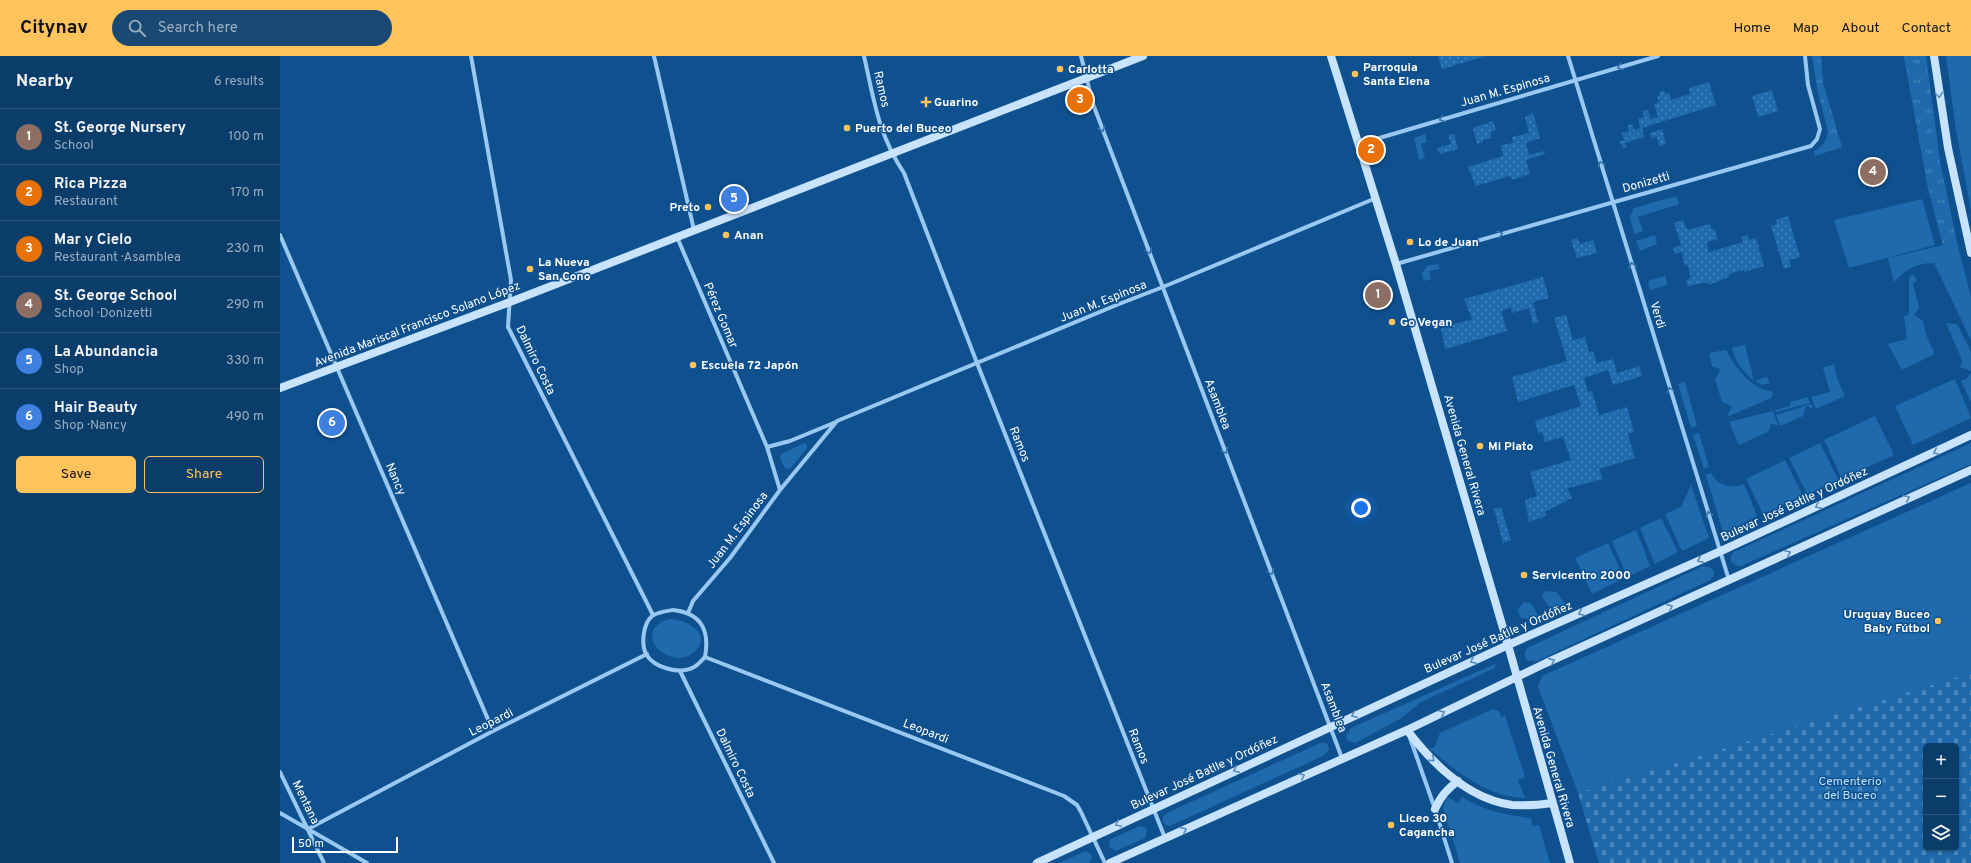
<!DOCTYPE html>
<meta charset="utf-8">
<style>
:root{--surface:#0b3d6b;--page:#194873;--text:#f1f3f6;--muted:#9aaec1;--line:#2b567e;--accent:#ffc35b}
body{margin:0;font-family:Overpass,sans-serif;background:var(--page);color:var(--text)}
.controls{position:absolute;right:12px;bottom:12px;display:grid;overflow:hidden;border-radius:6px;box-shadow:0 1px 3px #0004}
.controls button{width:36px;height:36px;display:grid;place-items:center;padding:0;border:0;border-bottom:1px solid var(--line);background:var(--surface);color:var(--text);font:20px sans-serif}
.scale{position:absolute;left:12px;bottom:10px;width:106px;box-sizing:border-box;padding-left:4px;border:2px solid #fff;border-top:0;font-size:11px;line-height:14px;white-space:nowrap;color:#fff;-webkit-text-stroke:3px #0f518f;paint-order:stroke}
.you{position:absolute;left:1081px;top:452px;width:14px;height:14px;margin:-10px;border:3px solid #fff;border-radius:50%;background:#1a73e8;box-shadow:0 0 0 6px #1a73e833}
.badge{display:grid;place-items:center;width:26px;height:26px;border-radius:50%;background:var(--accent);color:#fff;font-size:13px;font-weight:700}
.pin{position:absolute;translate:-50% -50%;border:2px solid #fff;box-shadow:0 1px 4px #0006}
.list{margin:0;padding:0;list-style:none}
h2{display:flex;justify-content:space-between;align-items:center;height:52px;margin:0;padding:0 16px;font-size:17px}
h2 small{font-size:13px;font-weight:400;color:var(--muted)}
.list li{display:grid;grid-template-columns:26px 1fr auto;gap:12px;align-items:center;box-sizing:border-box;height:56px;padding:0 16px;border-top:1px solid var(--line)}
.list b{display:block;font-size:15px;white-space:nowrap}
.list p{margin:0;font-size:13px;white-space:nowrap;color:var(--muted)}
.list em{font-size:13px;font-style:normal;color:var(--muted)}
.actions{display:flex;gap:8px;padding:12px 16px}
.actions a{flex:1;padding:9px 0;border:1px solid var(--accent);border-radius:6px;text-align:center;font-size:14px;color:var(--accent)}
.actions .main{background:var(--accent);color:#111}
.icon{flex:none;width:22px;height:22px;fill:none;stroke:currentColor;stroke-width:2;stroke-linecap:round;stroke-linejoin:round}
.map{position:relative;flex:none;width:1691px;height:807px;overflow:hidden}
header{display:flex;align-items:center;gap:24px;box-sizing:border-box;height:56px;padding:0 20px;background:var(--accent);color:#111}
header strong{font-size:19px}
nav{display:flex;gap:22px;margin-inline-start:auto;font-size:14px}
.search{width:280px;height:36px;background:var(--page);display:flex;align-items:center;gap:10px;box-sizing:border-box;padding:0 14px;border-radius:22px;color:var(--muted);font-size:15px}
main{display:flex}
aside{flex:1;background:var(--surface)}
.map>svg:first-child{display:block}
.grass{fill:#1e6aad}
.cemetery{fill:url(#cemetery-stones);fill-rule:evenodd}
.park{fill:url(#park-tufts)}
.garden{fill:url(#garden-dots)}
.lines{fill:none;stroke-linecap:round;stroke-linejoin:round}
.street{stroke:#99c9f3;stroke-width:4}
.secondary{stroke:#c8e3fd;stroke-width:8}
.oneway{stroke:#3875ad}
.oneway2{stroke:#598bbb}
.poi-dot{fill:#ffc35b;stroke:#0f518f;stroke-width:1.5}
.labels{text-anchor:middle;stroke-width:3;stroke-linejoin:round;paint-order:stroke}
.poi-label{font-size:12px;font-weight:bold;fill:#fff;stroke:#0f518f;text-anchor:start}
.street-label{font-size:12px;fill:#fff;stroke:#0f518f}
.park-label{font-size:12px;fill:#c0e1fe;stroke:#0f518f}
</style>
<header>
<strong>Citynav</strong>
<div class="search"><svg class="icon" aria-label="search" viewBox="0 0 24 24"><circle cx="10" cy="10" r="6"/><path d="M15 15l6 6"/></svg>Search here</div>
<nav><a>Home</a><a>Map</a><a>About</a><a>Contact</a></nav>
</header>
<main>
<aside>
<h2>Nearby<small>6 results</small></h2>
<ul class="list">
<li><span class="badge" style="background:#8d6e63">1</span><div><b>St. George Nursery</b><p>School</p></div><em>100 m</em></li>
<li><span class="badge" style="background:#e8710a">2</span><div><b>Rica Pizza</b><p>Restaurant</p></div><em>170 m</em></li>
<li><span class="badge" style="background:#e8710a">3</span><div><b>Mar y Cielo</b><p>Restaurant · Asamblea</p></div><em>230 m</em></li>
<li><span class="badge" style="background:#8d6e63">4</span><div><b>St. George School</b><p>School · Donizetti</p></div><em>290 m</em></li>
<li><span class="badge" style="background:#3f7fe0">5</span><div><b>La Abundancia</b><p>Shop</p></div><em>330 m</em></li>
<li><span class="badge" style="background:#3f7fe0">6</span><div><b>Hair Beauty</b><p>Shop · Nancy</p></div><em>490 m</em></li>
</ul>
<div class="actions"><a class="main">Save</a><a>Share</a></div>
</aside>
<div class="map">
<svg width="1691" height="807" viewBox="0 0 1691 807">
<defs>
<pattern id="cemetery-stones" width="16" height="16" patternUnits="userSpaceOnUse"><rect width="16" height="16" fill="#1e6aad"/><path d="M2 7V4a2 2 0 0 1 4 0v3zM10 15v-3a2 2 0 0 1 4 0v3z" fill="#4b88bd"/></pattern>
<pattern id="park-tufts" width="24" height="20" patternUnits="userSpaceOnUse"><rect width="24" height="20" fill="#1e6aad"/><path d="M3 7l-1-3M5 7V3M7 7l1-3M15 17l-1-3M17 17v-4M19 17l1-3" fill="none" stroke="#4b88bd"/></pattern>
<pattern id="garden-dots" width="8" height="8" patternUnits="userSpaceOnUse"><rect width="8" height="8" fill="#1e6aad"/><path d="M2 2h.1M6 6h.1" fill="none" stroke="#4b88bd" stroke-width="1.8" stroke-linecap="round"/></pattern>
</defs>
<rect width="100%" height="100%" fill="#0f518f"/>
<path class="grass" d="M 1624,0 L 1646,0 L 1660,106 L 1677,187 L 1691,240 L 1691,284 L 1654,207 C 1636,207 1626,213 1614,226 L 1608,202 L 1663,189 L 1648,132 Z
M 1666,0 L 1691,0 L 1691,155 L 1676,74 Z
M 1145,78 L 1147,86 L 1141,88 L 1145,102 L 1139,104 L 1134,82 Z
M 1396,140 L 1399,148 L 1358,161 L 1363,175 L 1354,178 L 1350,161 L 1354,152 Z
M 1642,143 L 1655,189 L 1569,212 L 1554,164 Z
M 1375,179 L 1377,188 L 1360,195 L 1356,185 Z
M 1158,208 L 1160,213 L 1149,215 L 1151,223 L 1144,225 L 1142,218 L 1147,210 Z
M 1632,219 L 1635,220 L 1637,225 L 1633,227 L 1639,252 L 1634,259 L 1643,265 L 1646,279 L 1655,298 L 1622,314 L 1608,288 L 1627,283 L 1624,260 L 1629,259 L 1629,222 Z
M 1385,220 L 1388,229 L 1370,234 L 1368,225 Z
M 1666,267 L 1677,268 L 1691,296 L 1691,315 L 1680,311 L 1682,304 Z
M 1465,289 L 1474,325 L 1487,321 L 1490,327 L 1482,329 C 1468,322 1455,308 1452,292 Z
M 1446,294 C 1455,310 1470,333 1491,335 L 1493,338 L 1491,342 L 1447,361 L 1452,350 L 1442,346 L 1435,323 L 1441,314 L 1432,310 L 1429,297 Z
M 1554,308 L 1557,322 L 1565,340 L 1536,353 L 1531,341 L 1550,336 L 1543,312 Z
M 1691,317 L 1691,346 L 1681,325 L 1686,323 Z
M 1675,323 L 1691,362 L 1633,389 L 1615,350 Z
M 1405,326 L 1417,370 L 1411,372 L 1398,328 Z
M 1528,341 L 1530,347 L 1496,356 L 1495,354 L 1510,350 L 1510,346 Z
M 1531,348 L 1534,353 L 1526,350 L 1523,360 L 1500,370 L 1496,359 Z
M 1493,355 L 1498,369 L 1491,368 L 1488,376 L 1459,389 L 1449,366 Z
M 1595,360 L 1614,399 L 1562,423 L 1544,384 Z
M 1419,377 L 1429,411 L 1424,413 L 1413,379 Z
M 524,387 L 527,389 L 527,392 L 510,413 L 505,412 L 500,403 L 501,398 Z
M 1540,387 L 1559,425 L 1527,438 L 1509,402 Z
M 1691,387 L 1691,408 L 1461,510 L 1457,510 L 1451,506 L 1451,500 L 1454,496 Z
M 1505,404 L 1523,440 L 1483,458 L 1466,423 Z
M 1431,417 C 1438,430 1451,433 1464,428 L 1477,460 L 1450,474 L 1446,475 L 1442,473 L 1426,419 Z
M 1691,427 L 1691,617 L 1298,737 L 1258,631 L 1262,620 Z
M 1411,429 L 1429,482 L 1402,495 L 1385,458 L 1401,451 Z
M 1381,462 L 1398,496 L 1375,508 L 1360,472 Z
M 1356,474 L 1370,510 L 1347,521 L 1332,485 Z
M 1328,487 L 1344,522 L 1312,538 L 1295,502 Z
M 1423,510 L 1430,511 L 1434,515 L 1434,520 L 1430,524 L 1257,605 L 1248,605 C 1244,601 1243,595 1249,591 Z
M 1264,535 L 1277,536 L 1286,550 L 1273,556 L 1262,541 Z
M 1244,546 L 1251,547 L 1257,557 L 1257,562 L 1251,564 L 1240,561 L 1238,554 Z
M 389,563 C 406,563 434,578 414,596 C 391,617 348,576 389,563 Z
M 1215,608 L 1215,612 L 1141,646 L 1120,663 L 1075,687 L 1067,684 L 1066,680 L 1071,672 Z
M 1213,653 L 1219,655 L 1221,661 L 1225,660 L 1245,721 L 1238,724 L 1245,742 C 1207,741 1177,716 1149,692 L 1154,692 L 1160,677 Z
M 1040,687 L 1045,687 L 1048,689 L 1049,694 L 1043,700 L 890,770 L 886,769 L 883,766 L 883,760 L 889,756 Z
M 1167,741 L 1178,747 L 1182,741 C 1205,755 1225,759 1251,762 L 1253,770 L 1259,769 L 1270,807 L 1180,807 L 1163,752 Z
M 860,770 L 866,772 L 867,775 L 865,782 L 836,795 L 830,792 L 829,785 L 831,783 Z
M 806,795 L 811,798 L 812,802 L 809,807 L 779,807 Z"/>
<path class="cemetery" d="M 1691,617 L 1691,807 L 1319,807 L 1298,737 ZM 1646,690 L 1676,690 L 1676,792 L 1646,792 Z"/>
<path class="park" d="M 1532,0 L 1541,0 L 1543,27 L 1562,91 L 1535,100 L 1534,95 L 1542,90 L 1546,84 L 1548,75 L 1537,32 Z
M 1624,0 L 1646,0 L 1660,106 L 1677,187 L 1663,189 L 1648,132 Z"/>
<path class="garden" d="M 1158,0 L 1206,0 L 1162,13 Z
M 1429,26 L 1436,49 L 1362,72 L 1364,81 L 1345,87 L 1346,91 L 1343,92 L 1342,88 L 1340,88 L 1339,86 L 1344,84 L 1342,77 L 1349,75 L 1347,70 L 1352,68 L 1354,74 L 1360,72 L 1358,63 L 1364,61 L 1362,55 L 1368,54 L 1371,63 L 1378,61 L 1374,48 L 1379,46 L 1377,40 L 1380,39 L 1379,36 L 1384,34 L 1385,38 L 1389,37 L 1391,44 L 1410,38 L 1409,32 Z
M 1492,34 L 1498,55 L 1478,61 L 1472,40 Z
M 1253,57 L 1260,82 L 1246,87 L 1249,99 L 1264,95 L 1265,98 L 1246,104 L 1250,118 L 1232,124 L 1230,120 L 1196,130 L 1188,111 L 1223,100 L 1221,89 L 1233,87 L 1232,81 L 1249,77 L 1245,61 Z
M 1213,65 L 1216,74 L 1210,76 L 1211,82 L 1203,84 L 1203,86 L 1197,88 L 1193,72 Z
M 1382,73 L 1386,88 L 1379,90 L 1377,81 L 1371,82 L 1370,77 Z
M 1174,78 L 1178,93 L 1160,98 L 1157,92 L 1171,88 L 1168,79 Z
M 1508,160 L 1520,201 L 1509,204 L 1511,211 L 1504,213 L 1491,170 L 1497,168 L 1495,164 Z
M 1403,164 L 1407,174 L 1430,168 L 1432,173 L 1435,173 L 1438,185 L 1436,185 L 1436,183 L 1427,186 L 1429,196 L 1463,186 L 1462,181 L 1468,179 L 1469,184 L 1476,182 L 1484,210 L 1464,216 L 1463,214 L 1449,218 L 1449,221 L 1429,229 L 1428,226 L 1408,230 L 1406,224 L 1411,222 L 1407,208 L 1404,209 L 1402,196 L 1395,198 L 1393,192 L 1401,189 L 1394,167 Z
M 1297,182 L 1300,188 L 1313,184 L 1317,197 L 1297,202 L 1291,184 Z
M 1263,221 L 1269,242 L 1253,246 L 1258,266 L 1253,268 L 1249,252 L 1232,257 L 1231,251 L 1221,255 L 1227,275 L 1165,293 L 1161,272 L 1192,263 L 1184,243 Z
M 1286,259 L 1293,284 L 1305,281 L 1309,296 L 1313,295 L 1317,307 L 1333,303 L 1337,317 L 1359,310 L 1362,320 L 1333,329 L 1328,314 L 1304,322 L 1308,336 L 1312,335 L 1319,359 L 1347,351 L 1354,376 L 1348,378 L 1355,402 L 1319,413 L 1323,423 L 1285,433 L 1288,433 L 1292,442 L 1265,456 L 1266,460 L 1249,466 L 1245,444 L 1257,440 L 1250,416 L 1291,404 L 1283,381 L 1265,386 L 1262,376 L 1258,377 L 1255,365 L 1301,350 L 1294,329 L 1238,346 L 1232,321 L 1287,305 L 1274,262 Z
M 1221,451 L 1231,484 L 1223,487 L 1214,453 Z"/>
<g class="lines">
<path class="street" d="M 191,0 L 231,224 L 228,271 L 373,559
M 374,0 L 414,174
M 584,0 C 594,44 598,78 624,117 L 697,307 L 885,782
M 801,0 L 813,48 L 1062,702
M 1288,0 L 1449,524
M 1079,88 L 1378,0
M 0,179 L 213,675
M 397,181 L 487,391 L 500,434
M 1116,208 L 1531,90 L 1537,83 L 1540,73 L 1528,29 L 1525,0
M 487,391 L 510,385 L 556,366
M 393,554 C 421,557 430,574 425,601 C 422,604 418,609 414,611 C 400,619 374,612 366,598 C 361,588 363,568 372,560 C 378,556 386,555 393,554 Z
M 408,557 L 413,545 L 450,502 L 500,434 L 557,365 L 839,248 L 883,231 L 1096,142
M 425,601 L 784,740 L 797,749 L 801,756 L 825,807
M 400,615 L 494,807
M 1130,682 L 1155,753 L 1172,807
M 0,716 L 44,807
M 0,757 L 87,807
M 28,773 L 213,675 L 367,598"/>
<path class="secondary" d="M 1051,0 L 1116,208 L 1228,589 L 1290,807
M 1654,0 L 1668,92 L 1691,197
M 0,332 L 230,246 L 863,0
M 1127,674 C 1152,707 1188,743 1232,749 C 1245,750 1258,749 1272,747
M 1155,753 C 1161,740 1167,733 1178,725
M 757,807 L 1228,589 L 1441,495 L 1691,379
M 830,807 L 1127,674 L 1266,607 L 1691,414"/>
</g>
<defs><path id="oneway-chevron" d="M-2-3.5L2.5 0L-2 3.5" fill="none" stroke-width="1.6" stroke-linecap="round" stroke-linejoin="round"/></defs>
<g class="oneway">
<use href="#oneway-chevron" transform="translate(1340 11) rotate(163)"/>
<use href="#oneway-chevron" transform="translate(1162 63) rotate(164)"/>
<use href="#oneway-chevron" transform="translate(822 73) rotate(69)"/>
<use href="#oneway-chevron" transform="translate(1321 108) rotate(-107)"/>
<use href="#oneway-chevron" transform="translate(1220 178) rotate(-16)"/>
<use href="#oneway-chevron" transform="translate(869 195) rotate(69)"/>
<use href="#oneway-chevron" transform="translate(1352 209) rotate(-107)"/>
<use href="#oneway-chevron" transform="translate(1390 334) rotate(-107)"/>
<use href="#oneway-chevron" transform="translate(945 395) rotate(69)"/>
<use href="#oneway-chevron" transform="translate(1429 458) rotate(-107)"/>
<use href="#oneway-chevron" transform="translate(991 516) rotate(69)"/>
</g>
<g class="oneway2">
<use href="#oneway-chevron" transform="translate(1659 39) rotate(82)"/>
<use href="#oneway-chevron" transform="translate(1656 396) rotate(155)"/>
<use href="#oneway-chevron" transform="translate(1627 442) rotate(-24)"/>
<use href="#oneway-chevron" transform="translate(1538 450) rotate(155)"/>
<use href="#oneway-chevron" transform="translate(1508 497) rotate(-25)"/>
<use href="#oneway-chevron" transform="translate(1420 504) rotate(156)"/>
<use href="#oneway-chevron" transform="translate(1390 551) rotate(-24)"/>
<use href="#oneway-chevron" transform="translate(1301 557) rotate(156)"/>
<use href="#oneway-chevron" transform="translate(1193 605) rotate(155)"/>
<use href="#oneway-chevron" transform="translate(1272 605) rotate(-24)"/>
<use href="#oneway-chevron" transform="translate(1162 657) rotate(-26)"/>
<use href="#oneway-chevron" transform="translate(1074 659) rotate(155)"/>
<use href="#oneway-chevron" transform="translate(1152 703) rotate(40)"/>
<use href="#oneway-chevron" transform="translate(956 714) rotate(155)"/>
<use href="#oneway-chevron" transform="translate(1022 720) rotate(-25)"/>
<use href="#oneway-chevron" transform="translate(838 768) rotate(155)"/>
<use href="#oneway-chevron" transform="translate(904 774) rotate(-24)"/>
</g>
<g class="poi-dot">
<circle cx="780" cy="13" r="4"/>
<circle cx="1075" cy="18" r="4"/>
<path d="M644 40h4v4h4v4h-4v4h-4v-4h-4v-4h4z"/>
<circle cx="567" cy="72" r="4"/>
<circle cx="428" cy="151" r="4"/>
<circle cx="446" cy="179" r="4"/>
<circle cx="1130" cy="186" r="4"/>
<circle cx="250" cy="213" r="4"/>
<circle cx="1112" cy="266" r="4"/>
<circle cx="413" cy="309" r="4"/>
<circle cx="1200" cy="390" r="4"/>
<circle cx="1244" cy="519" r="4"/>
<circle cx="1658" cy="565" r="4"/>
<circle cx="1111" cy="769" r="4"/>
</g>
<g class="labels">
<g class="poi-label">
<text x="1083" y="15">Parroquia<tspan x="1083" dy="14">Santa Elena</tspan></text>
<text x="788" y="17">Carlotta</text>
<text x="654" y="50">Guarino</text>
<text x="575" y="76">Puerto del Buceo</text>
<text x="420" y="155" text-anchor="end">Preto</text>
<text x="454" y="183">Anan</text>
<text x="1138" y="190">Lo de Juan</text>
<text x="258" y="210">La Nueva<tspan x="258" dy="14">San Cono</tspan></text>
<text x="1120" y="270">Go Vegan</text>
<text x="421" y="313">Escuela 72 Japón</text>
<text x="1208" y="394">Mi Plato</text>
<text x="1252" y="523">Servicentro 2000</text>
<text x="1650" y="562" text-anchor="end">Uruguay Buceo<tspan x="1650" dy="14">Baby Fútbol</tspan></text>
<text x="1119" y="766">Liceo 30<tspan x="1119" dy="14">Cagancha</tspan></text>
</g>
<g class="street-label">
<text transform="translate(602 33) rotate(77)" y="4">Ramos</text>
<text transform="translate(1225 34) rotate(-16)" y="4">Juan M. Espinosa</text>
<text transform="translate(1366 126) rotate(-16)" y="4">Donizetti</text>
<text transform="translate(823 245) rotate(-22)" y="4">Juan M. Espinosa</text>
<text transform="translate(441 259) rotate(67)" y="4">Pérez Gomar</text>
<text transform="translate(1378 259) rotate(73)" y="4">Verdi</text>
<text transform="translate(137 268) rotate(-21)" y="4">Avenida Mariscal Francisco Solano López</text>
<text transform="translate(256 304) rotate(64)" y="4">Dalmiro Costa</text>
<text transform="translate(938 348) rotate(69)" y="4">Asamblea</text>
<text transform="translate(740 388) rotate(68)" y="4">Ramos</text>
<text transform="translate(1185 399) rotate(74)" y="4">Avenida General Rivera</text>
<text transform="translate(116 423) rotate(67)" y="4">Nancy</text>
<text transform="translate(1514 448) rotate(-25)" y="4">Bulevar José Batlle y Ordóñez</text>
<text transform="translate(457 474) rotate(-53)" y="4">Juan M. Espinosa</text>
<text transform="translate(1218 581) rotate(-24)" y="4">Bulevar José Batlle y Ordóñez</text>
<text transform="translate(1054 651) rotate(69)" y="4">Asamblea</text>
<text transform="translate(211 666) rotate(-27)" y="4">Leopardi</text>
<text transform="translate(646 675) rotate(21)" y="4">Leopardi</text>
<text transform="translate(859 690) rotate(68)" y="4">Ramos</text>
<text transform="translate(456 707) rotate(64)" y="4">Dalmiro Costa</text>
<text transform="translate(1274 711) rotate(74)" y="4">Avenida General Rivera</text>
<text transform="translate(924 716) rotate(-25)" y="4">Bulevar José Batlle y Ordóñez</text>
<text transform="translate(26 746) rotate(64)" y="4">Mentana</text>
</g>
<g class="park-label">
<text x="1570" y="729">Cementerio<tspan x="1570" dy="14">del Buceo</tspan></text>
</g>
</g>
</svg>
<div class="controls">
<button>+</button>
<button>−</button>
<button><svg class="icon" aria-label="layers" viewBox="0 0 24 24"><path d="M12 4l9 5-9 5-9-5zM3 14l9 5 9-5"/></svg></button>
</div>
<div class="scale">50 m</div>
<div class="you"></div>
<div class="pin badge" style="left:1098px;top:239px;background:#8d6e63">1</div>
<div class="pin badge" style="left:1091px;top:94px;background:#e8710a">2</div>
<div class="pin badge" style="left:800px;top:44px;background:#e8710a">3</div>
<div class="pin badge" style="left:1593px;top:116px;background:#8d6e63">4</div>
<div class="pin badge" style="left:454px;top:143px;background:#3f7fe0">5</div>
<div class="pin badge" style="left:52px;top:367px;background:#3f7fe0">6</div>
</div>
</main>
